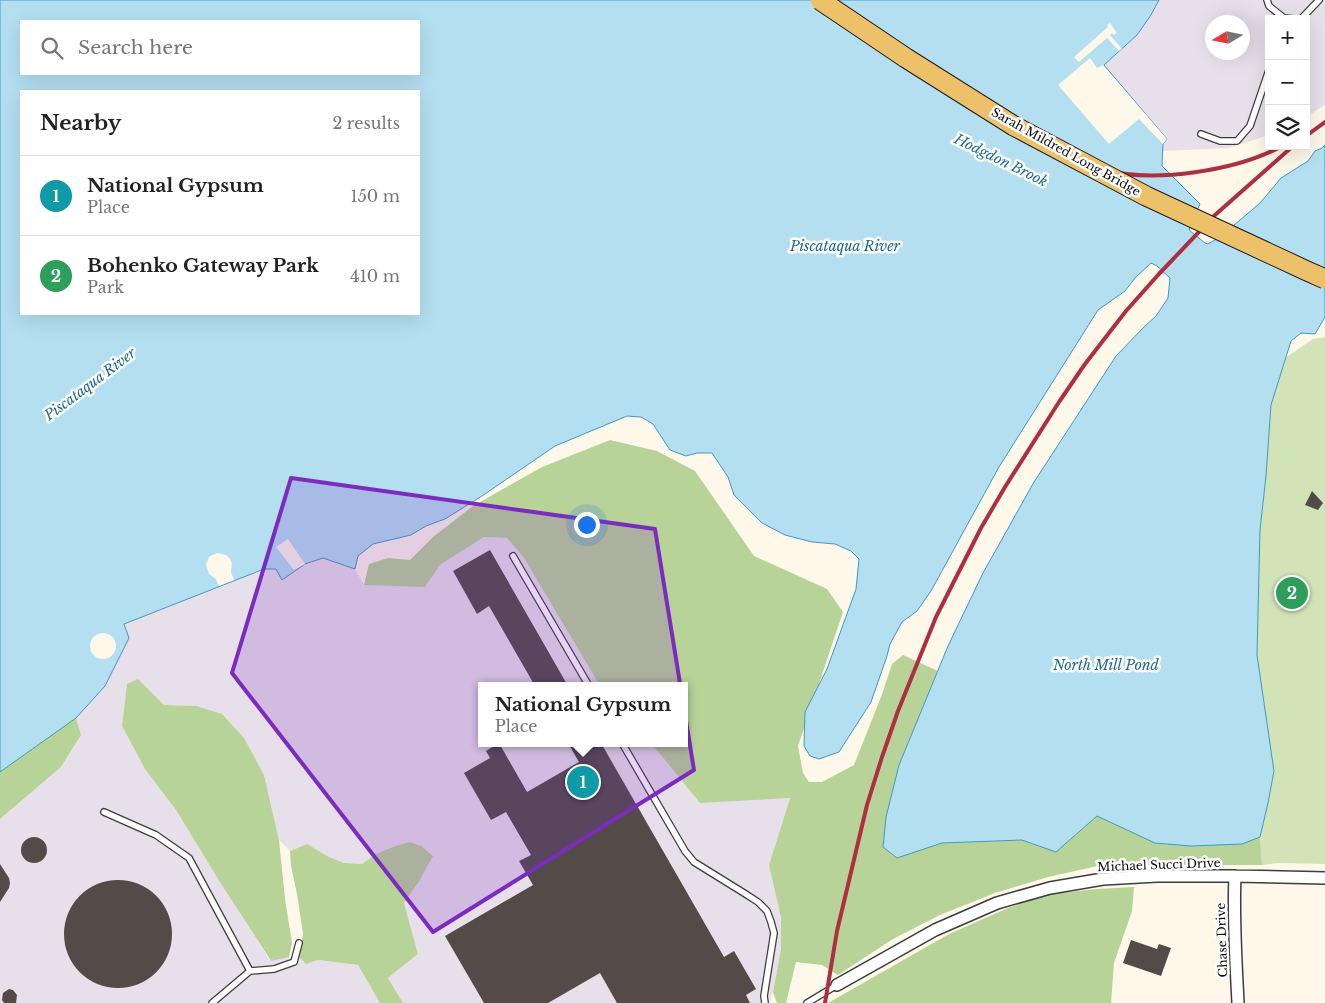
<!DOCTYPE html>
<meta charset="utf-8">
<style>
:root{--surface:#fff;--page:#f2f2f2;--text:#222;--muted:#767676;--line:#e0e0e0;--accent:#ae2f40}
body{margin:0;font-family:"Libre Baskerville",serif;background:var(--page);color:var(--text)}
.controls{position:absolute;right:15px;top:15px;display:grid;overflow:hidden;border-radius:0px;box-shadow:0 5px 20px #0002}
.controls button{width:45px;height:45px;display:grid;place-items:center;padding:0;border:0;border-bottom:1px solid var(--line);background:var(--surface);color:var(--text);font:25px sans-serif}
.compass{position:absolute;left:1205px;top:15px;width:45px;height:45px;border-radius:50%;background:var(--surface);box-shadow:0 5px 20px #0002;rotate:260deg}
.you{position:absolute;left:586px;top:524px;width:18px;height:18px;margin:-12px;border:4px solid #fff;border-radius:50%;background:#1a73e8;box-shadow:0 0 0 8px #1a73e833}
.badge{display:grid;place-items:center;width:32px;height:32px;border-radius:50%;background:var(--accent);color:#fff;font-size:16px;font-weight:700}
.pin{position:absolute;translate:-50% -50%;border:2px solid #fff;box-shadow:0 1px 5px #0006}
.popup{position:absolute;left:478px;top:682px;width:210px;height:65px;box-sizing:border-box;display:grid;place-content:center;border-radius:0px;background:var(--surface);filter:drop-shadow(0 1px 4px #0005);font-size:16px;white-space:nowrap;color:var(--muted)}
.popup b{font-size:19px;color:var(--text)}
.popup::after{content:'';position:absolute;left:50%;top:100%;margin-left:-10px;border:10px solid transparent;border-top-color:var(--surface)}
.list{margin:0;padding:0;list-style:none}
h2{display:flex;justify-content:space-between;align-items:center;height:65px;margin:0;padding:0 20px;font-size:21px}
h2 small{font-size:16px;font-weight:400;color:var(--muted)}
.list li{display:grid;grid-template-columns:32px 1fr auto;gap:15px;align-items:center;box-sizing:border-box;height:80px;padding:0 20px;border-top:1px solid var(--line)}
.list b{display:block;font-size:19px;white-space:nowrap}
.list p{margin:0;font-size:16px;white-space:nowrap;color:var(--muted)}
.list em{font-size:16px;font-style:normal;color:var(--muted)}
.icon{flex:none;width:28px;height:28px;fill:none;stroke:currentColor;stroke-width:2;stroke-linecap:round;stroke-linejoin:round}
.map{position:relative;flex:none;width:1325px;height:1003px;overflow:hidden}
.search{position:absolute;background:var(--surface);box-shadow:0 5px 20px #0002;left:20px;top:20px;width:400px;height:55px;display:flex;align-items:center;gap:12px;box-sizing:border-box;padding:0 18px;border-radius:0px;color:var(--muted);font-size:19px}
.panel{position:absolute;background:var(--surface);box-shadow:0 5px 20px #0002;left:20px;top:90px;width:400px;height:225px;border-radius:0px}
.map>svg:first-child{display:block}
.industrial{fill:#e7dfe9;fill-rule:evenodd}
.green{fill:#d2e4b7}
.forest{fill:#b8d398}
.water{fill:#b3dff0;stroke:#4099c1;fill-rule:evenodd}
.pier{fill:#fdf8ea}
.building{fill:#524b48}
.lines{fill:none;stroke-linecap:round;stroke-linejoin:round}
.lane-casing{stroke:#3d3d3d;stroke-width:8}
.street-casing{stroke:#3d3d3d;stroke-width:14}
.lane{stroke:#fff;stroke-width:5.5}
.street{stroke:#fff;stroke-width:11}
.rail{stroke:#ae2f40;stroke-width:4}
.primary-bridge-casing{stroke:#1b1b1b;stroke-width:21;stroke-linecap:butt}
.primary-bridge{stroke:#edc16a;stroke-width:19}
.marked{fill:#7b2cbf;fill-opacity:0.2;stroke:#7b2cbf;stroke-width:4;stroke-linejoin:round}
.labels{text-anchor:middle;stroke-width:5;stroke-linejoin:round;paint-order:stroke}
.street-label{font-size:12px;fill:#0a0a0a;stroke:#fff}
.water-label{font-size:14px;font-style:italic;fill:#1f6990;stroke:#fff}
</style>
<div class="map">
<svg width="1325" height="1003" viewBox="0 0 1325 1003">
<rect width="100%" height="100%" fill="#fdf8ea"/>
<path class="industrial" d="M 1139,0 L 1325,0 L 1325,105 L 1306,117 L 1306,19 L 1269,19 L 1269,135 L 1229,148 L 1162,151 L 1163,144 L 1103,65 L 1137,35 ZM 1212,22 L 1242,22 L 1242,52 L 1212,52 Z
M 484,537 L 507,538 L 524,558 L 600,686 L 482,686 L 482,743 L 651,743 L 700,803 L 790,797 L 769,865 L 781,918 L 781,949 L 773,992 L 769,1003 L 403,1003 L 388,978 L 418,954 L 404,903 L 418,883 L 410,842 L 395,846 L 376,854 L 362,864 L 344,863 L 327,856 L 307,844 L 290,851 L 279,840 L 264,775 L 196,706 L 164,705 L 127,684 L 122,726 L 145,769 L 176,810 L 270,961 L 289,957 L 299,957 L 306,964 L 317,960 L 358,965 L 380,1003 L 0,1003 L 0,819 L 61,767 L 81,735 L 76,718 L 105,686 L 124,624 L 264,569 L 294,570 L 305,564 L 323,558 L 355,569 L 364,585 L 425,586 L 440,565 Z"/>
<path class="green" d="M 1325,337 L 1325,864 L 1278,863 L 1262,865 L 1260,837 L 1268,803 L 1274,771 L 1257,655 L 1260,530 L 1266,476 L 1271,405 L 1285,358 L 1313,339 Z"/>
<path class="forest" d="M 610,440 L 657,451 L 695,471 L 754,556 L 827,589 L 843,612 L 798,746 L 803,773 L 809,782 L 822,782 L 854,765 L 881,697 L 892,664 L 903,655 L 938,671 L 899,765 L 883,847 L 897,858 L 942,843 L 1022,840 L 1056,852 L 1097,816 L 1155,843 L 1191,846 L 1242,844 L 1260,837 L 1262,865 L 1102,865 L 1048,877 L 995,893 L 940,915 L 893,939 L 838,975 L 822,965 L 796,962 L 786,1003 L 777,1003 L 773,992 L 781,949 L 781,918 L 769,865 L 790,798 L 700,803 L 651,743 L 684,743 L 684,686 L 600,686 L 524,558 L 507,538 L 484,537 L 440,565 L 425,587 L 364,585 L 369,564 L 388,558 L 410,560 L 433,537 L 473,506 L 542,467 Z
M 138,679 L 164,705 L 196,706 L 222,714 L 244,738 L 264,775 L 279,840 L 285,899 L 292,943 L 289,957 L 271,961 L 220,882 L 176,810 L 145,769 L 122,726 L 127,684 Z
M 76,718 L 81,735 L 61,767 L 0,819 L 0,772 Z
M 410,842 L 421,846 L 433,856 L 418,883 L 404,903 L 418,954 L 388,978 L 403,1003 L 380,1003 L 358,965 L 318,960 L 306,964 L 299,957 L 303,934 L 297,894 L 291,866 L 290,851 L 307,844 L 327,856 L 344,863 L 362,864 L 376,854 L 395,846 Z
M 1134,887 L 1132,911 L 1114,963 L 1111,1003 L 828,1003 L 949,934 L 1008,908 L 1050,894 L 1097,889 Z"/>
<path class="water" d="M 0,0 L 1159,0 L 1151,15 L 1137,35 L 1104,65 L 1167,139 L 1163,144 L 1162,166 L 1200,204 L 1189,230 L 1205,243 L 1208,244 L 1220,237 L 1260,203 L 1281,178 L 1308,161 L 1315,151 L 1322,148 L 1325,145 L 1325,317 L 1315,334 L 1301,333 L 1291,341 L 1271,405 L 1266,476 L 1260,530 L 1257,655 L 1274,771 L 1268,803 L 1260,837 L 1242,844 L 1191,846 L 1155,843 L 1097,816 L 1056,852 L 1022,840 L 942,843 L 897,858 L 883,847 L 886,817 L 899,765 L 948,646 L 983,573 L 1034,482 L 1116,356 L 1143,328 L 1156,316 L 1168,298 L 1170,278 L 1157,266 L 1151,263 L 1135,278 L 1125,291 L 1098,310 L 999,467 L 931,591 L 917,611 L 902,622 L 890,644 L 887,656 L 871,702 L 839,752 L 819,759 L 810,756 L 804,746 L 805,712 L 827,669 L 856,589 L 859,559 L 851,551 L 835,544 L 812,542 L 785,535 L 762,523 L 734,495 L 728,477 L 712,453 L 697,453 L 686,456 L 670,450 L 653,424 L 641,417 L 627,416 L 555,446 L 482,496 L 445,519 L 426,526 L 411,535 L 373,544 L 358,556 L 355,569 L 323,558 L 305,564 L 282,580 L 276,569 L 264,569 L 124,624 L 129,638 L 105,686 L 76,718 L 0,772 ZM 21,21 L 419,21 L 419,74 L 21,74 ZM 21,91 L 419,91 L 419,314 L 21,314 Z"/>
<path class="pier" d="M 1110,23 L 1117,33 L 1114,35 L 1112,33 L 1110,35 L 1122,49 L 1119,51 L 1107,38 L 1079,62 L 1074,57 L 1108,27 L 1107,25 Z
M 1090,58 L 1097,68 L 1103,65 L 1167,139 L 1163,144 L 1139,119 L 1109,144 L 1058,85 Z
M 288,539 L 305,564 L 294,570 L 276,547 Z
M 217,553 L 226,555 L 230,559 L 232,563 L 231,572 L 234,580 L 219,586 L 216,579 L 209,574 L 206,565 L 209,557 Z
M90 646a13 13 0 1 1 26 0a13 13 0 1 1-26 0Z"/>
<path class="building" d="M 1312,491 L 1323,503 L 1318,510 L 1305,505 Z
M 490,550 L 568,686 L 535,686 L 489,606 L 477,614 L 453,571 Z
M 499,743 L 527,792 L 579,762 L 568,743 L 601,743 L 724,957 L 734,951 L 756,989 L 746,995 L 750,1003 L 617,1003 L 600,973 L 548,1003 L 484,1003 L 445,936 L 533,885 L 519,861 L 531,855 L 506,812 L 491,820 L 464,773 L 490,758 L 486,751 Z
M21 850a13 13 0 1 1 26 0a13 13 0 1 1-26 0Z
M 0,864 L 9,878 L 10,883 L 9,888 L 0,902 Z
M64 934a54 54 0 1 1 108 0a54 54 0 1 1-108 0Z
M 1131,940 L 1157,949 L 1159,944 L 1171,948 L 1161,976 L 1123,963 Z
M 9,989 L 13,990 L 17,995 L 16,1003 L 4,1003 L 2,1000 L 3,993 Z"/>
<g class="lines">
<defs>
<path id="lane" d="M 1267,0 L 1269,6 L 1284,18 L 1293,19
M 1301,19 L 1319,0
M 1201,134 L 1220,141 L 1237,141 L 1250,126 L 1269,70
M 513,556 L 589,686
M 622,743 L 685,851 L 694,862 L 744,893 L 758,902 L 767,911 L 771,922 L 774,933 L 764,996 L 765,1003
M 104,812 L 156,835 L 189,858 L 250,971
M 212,1003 L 250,971 L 274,969 L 294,962 L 299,943
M 807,1003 L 837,985"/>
<path id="street" d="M 1235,876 C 1233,918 1236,961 1238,1003
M 837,985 L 935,930 L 997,903 L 1050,888 L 1103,879 L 1157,876 L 1235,876 L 1325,878"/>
</defs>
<use href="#lane" class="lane-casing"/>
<use href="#street" class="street-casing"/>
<use href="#lane" class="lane"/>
<use href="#street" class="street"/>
<path class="rail" d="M 821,0 C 859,27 898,53 938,78 C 972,100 1006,122 1042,140 C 1062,151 1082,164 1104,170 C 1155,183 1236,171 1282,146
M 1306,136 L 1325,122
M 825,1003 L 837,931 L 867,805 L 882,757 L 898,711 L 936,617 L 981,528 L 1005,487 L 1059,402 L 1085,364 L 1126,311 L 1158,275 L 1215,215 L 1293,146"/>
<defs>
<path id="primary-bridge" d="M 820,0 L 906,58 L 1014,126 L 1146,196 L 1307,271 L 1325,279"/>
</defs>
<use href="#primary-bridge" class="primary-bridge-casing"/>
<use href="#primary-bridge" class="primary-bridge"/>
</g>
<path class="marked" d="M 291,478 L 655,529 L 694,770 L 433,932 L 232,673 Z"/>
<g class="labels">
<g class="street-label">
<text transform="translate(1066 152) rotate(29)" y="4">Sarah Mildred Long Bridge</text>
<text transform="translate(1159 865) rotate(-2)" y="4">Michael Succi Drive</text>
<text transform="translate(1222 940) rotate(-92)" y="4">Chase Drive</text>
</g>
<g class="water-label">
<text transform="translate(1001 160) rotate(26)" y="5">Hodgdon Brook</text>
<text x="845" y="251">Piscataqua River</text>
<text transform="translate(90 384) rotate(-37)" y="5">Piscataqua River</text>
<text x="1106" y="670">North Mill Pond</text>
</g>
</g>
</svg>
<div class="controls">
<button>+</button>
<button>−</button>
<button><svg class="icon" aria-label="layers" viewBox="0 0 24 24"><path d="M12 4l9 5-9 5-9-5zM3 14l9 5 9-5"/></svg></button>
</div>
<svg class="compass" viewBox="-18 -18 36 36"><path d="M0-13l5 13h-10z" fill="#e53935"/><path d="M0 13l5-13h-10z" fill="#767676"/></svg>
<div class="you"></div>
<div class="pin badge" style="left:583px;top:782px;background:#0f9aa8">1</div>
<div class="popup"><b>National Gypsum</b>Place</div>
<div class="pin badge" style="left:1292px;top:593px;background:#2e9e5b">2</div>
<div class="search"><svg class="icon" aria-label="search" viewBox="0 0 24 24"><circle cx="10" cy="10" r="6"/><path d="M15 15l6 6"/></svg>Search here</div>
<section class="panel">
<h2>Nearby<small>2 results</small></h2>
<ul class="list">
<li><span class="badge" style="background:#0f9aa8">1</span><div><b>National Gypsum</b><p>Place</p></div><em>150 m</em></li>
<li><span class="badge" style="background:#2e9e5b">2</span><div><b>Bohenko Gateway Park</b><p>Park</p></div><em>410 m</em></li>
</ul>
</section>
</div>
